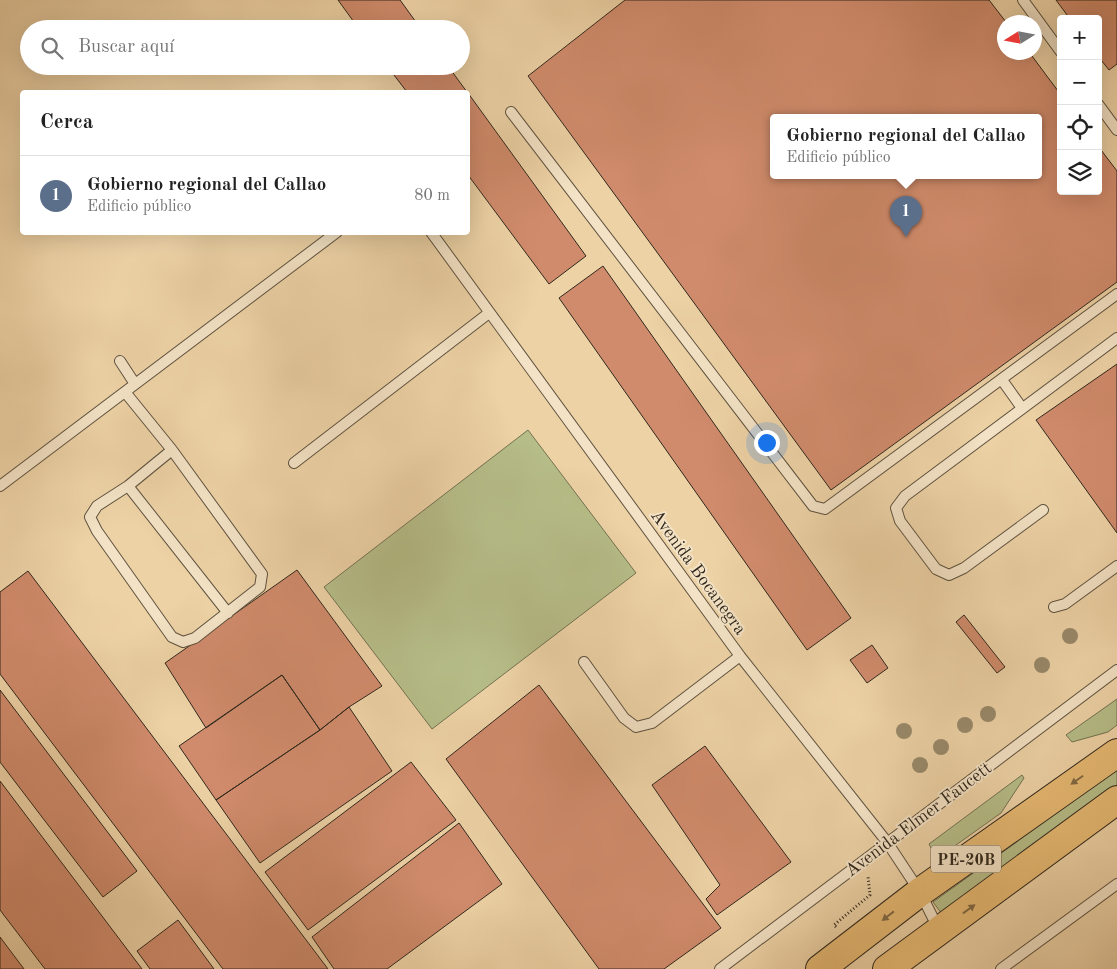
<!DOCTYPE html>
<html lang="es">
<meta charset="utf-8">
<style>
:root{--surface:#fff;--page:#f6f6f6;--text:#222;--muted:#767676;--line:#e0e0e0;--accent:#8f2418}
body{margin:0;font-family:"Old Standard TT",serif;background:var(--page);color:var(--text)}
.controls{position:absolute;right:15px;top:15px;display:grid;overflow:hidden;border-radius:5px;box-shadow:0 5px 20px #0002}
.controls button{width:45px;height:45px;display:grid;place-items:center;padding:0;border:0;border-bottom:1px solid var(--line);background:var(--surface);color:var(--text);font:25px sans-serif}
.compass{position:absolute;left:997px;top:15px;width:45px;height:45px;border-radius:50%;background:var(--surface);box-shadow:0 5px 20px #0002;rotate:259deg}
.you{position:absolute;left:766px;top:442px;width:18px;height:18px;margin:-12px;border:4px solid #fff;border-radius:50%;background:#1a73e8;box-shadow:0 0 0 8px #1a73e833}
.badge{display:grid;place-items:center;width:32px;height:32px;border-radius:50%;background:var(--accent);color:#fff;font-size:16px;font-weight:700}
.pin{position:absolute;translate:-50% -41px;filter:drop-shadow(0 1px 2px #0008)}
.pin::after{content:'';position:absolute;top:26px;width:18px;height:15px;background:inherit;clip-path:polygon(0 0,100% 0,50% 100%)}
.popup{position:absolute;left:770px;top:114px;width:272px;height:65px;box-sizing:border-box;display:grid;place-content:center;border-radius:5px;background:var(--surface);filter:drop-shadow(0 1px 4px #0005);font-size:16px;white-space:nowrap;color:var(--muted)}
.popup b{font-size:19px;color:var(--text)}
.popup::after{content:'';position:absolute;left:50%;top:100%;margin-left:-10px;border:10px solid transparent;border-top-color:var(--surface)}
.list{margin:0;padding:0;list-style:none}
h2{display:flex;justify-content:space-between;align-items:center;height:65px;margin:0;padding:0 20px;font-size:21px}
h2 small{font-size:16px;font-weight:400;color:var(--muted)}
.list li{display:grid;grid-template-columns:32px 1fr auto;gap:15px;align-items:center;box-sizing:border-box;height:80px;padding:0 20px;border-top:1px solid var(--line)}
.list b{display:block;font-size:19px;white-space:nowrap}
.list p{margin:0;font-size:16px;white-space:nowrap;color:var(--muted)}
.list em{font-size:16px;font-style:normal;color:var(--muted)}
.icon{flex:none;width:28px;height:28px;fill:none;stroke:currentColor;stroke-width:2;stroke-linecap:round;stroke-linejoin:round}
.map{position:relative;flex:none;width:1117px;height:969px;overflow:hidden}
.search{position:absolute;background:var(--surface);box-shadow:0 5px 20px #0002;left:20px;top:20px;width:450px;height:55px;display:flex;align-items:center;gap:12px;box-sizing:border-box;padding:0 18px;border-radius:28px;color:var(--muted);font-size:19px}
.panel{position:absolute;background:var(--surface);box-shadow:0 5px 20px #0002;left:20px;top:90px;width:450px;height:145px;border-radius:5px}
.map>svg:first-child{display:block}
.green{fill:#b6bd88;stroke:#737252}
.building{fill:#d08b6c;stroke:#30281d;fill-rule:evenodd}
.lines{fill:none;stroke-linecap:round;stroke-linejoin:round}
.service-casing{stroke:#5f523f;stroke-width:12}
.trunk-casing{stroke:#30281d;stroke-width:30}
.path{stroke:#30281d;stroke-width:3;stroke-dasharray:1 2.5;stroke-linecap:butt}
.service{stroke:#f3e2c5;stroke-width:10}
.trunk{stroke:#e6b973;stroke-width:28}
.tree{fill:#98896a}
.oneway{fill:#826944}
.labels{text-anchor:middle;stroke-width:4;stroke-linejoin:round;paint-order:stroke}
.shield{fill:#f3e2c5;stroke:#6a604f;stroke-width:1}
.shield-label{font-size:16px;font-weight:bold;fill:#30281d}
.street-label{font-size:18px;fill:#30281d;stroke:#f3e2c5}
</style>
<div class="map">
<svg width="1117" height="969" viewBox="0 0 1117 969">
<rect width="100%" height="100%" fill="#edd2a6"/>
<filter id="stains"><feTurbulence type="fractalNoise" baseFrequency=".004" numOctaves="4"/><feColorMatrix values="0 0 0 0 .2 0 0 0 0 .09 0 0 0 0 .02 0 0 0 .5 -.17"/></filter>
<radialGradient id="worn" r=".72"><stop offset=".6" stop-color="#630" stop-opacity="0"/><stop offset="1" stop-color="#630" stop-opacity=".3"/></radialGradient>
<path class="green" d="M 528,430 L 636,573 L 432,729 L 324,587 Z
M 1117,699 L 1117,725 L 1108,732 L 1072,742 L 1066,735 Z
M 1117,770 L 1117,785 L 942,914 L 933,902 Z
M 1022,775 L 1024,778 L 1001,813 L 949,850 L 932,850 L 929,844 Z"/>
<path class="building" d="M 338,0 L 400,0 L 421,29 L 359,29 Z
M 625,0 L 989,0 L 1006,22 L 1004,22 L 1004,52 L 1029,52 L 1061,95 L 1061,191 L 1098,191 L 1098,146 L 1117,171 L 1117,282 L 831,490 L 528,76 ZM 774,118 L 1038,118 L 1038,176 L 774,176 Z
M 1056,0 L 1117,0 L 1117,64 L 1109,70 L 1098,56 L 1098,19 L 1070,19 Z
M 387,66 L 448,66 L 467,92 L 407,92 Z
M 468,93 L 586,256 L 549,284 L 468,175 Z
M 603,266 L 851,618 L 807,650 L 559,298 Z
M 1117,364 L 1117,533 L 1036,420 Z
M 297,570 L 382,686 L 349,707 L 320,730 L 282,675 L 206,728 L 165,663 Z
M 28,571 L 328,969 L 223,969 L 0,674 L 0,592 Z
M 964,615 L 1005,667 L 997,673 L 956,622 Z
M 872,645 L 888,668 L 867,683 L 850,660 Z
M 282,675 L 320,730 L 216,800 L 179,746 Z
M 539,685 L 721,928 L 664,969 L 599,969 L 446,759 Z
M 0,690 L 137,871 L 103,897 L 0,762 Z
M 349,707 L 392,771 L 260,863 L 216,800 L 320,730 Z
M 705,746 L 791,862 L 717,915 L 706,899 L 720,885 L 652,785 Z
M 411,762 L 456,820 L 308,930 L 265,872 Z
M 0,781 L 142,969 L 45,969 L 0,910 Z
M 459,823 L 502,884 L 387,969 L 334,969 L 312,937 Z
M 178,920 L 214,969 L 150,969 L 137,951 Z
M 0,937 L 24,969 L 0,969 Z"/>
<g class="lines">
<defs>
<path id="service" d="M 1023,0 L 1061,52
M 1098,104 L 1117,130
M 511,112 L 813,506 L 825,509 L 1117,294
M 431,232 L 740,656 L 887,842 L 920,892 L 939,930
M 120,361 L 135,384
M 1002,380 L 1022,408
M 125,392 L 172,450 L 262,574 L 260,587 L 195,638 L 183,642 L 172,637 L 97,531 L 90,517 L 97,506 L 128,486 L 172,450
M 294,463 L 489,313
M 0,486 L 337,232
M 128,486 L 228,613
M 1043,510 L 964,568 L 949,575 L 936,569 L 900,521 L 896,508 L 905,496 L 1117,338
M 1054,607 L 1065,604 L 1117,566
M 584,662 L 624,718 L 636,727 L 652,723 L 740,656
M 720,969 L 1117,670
M 1001,969 L 1117,884"/>
<path id="trunk" d="M 820,969 L 920,892 L 1117,753
M 887,969 L 1117,800"/>
</defs>
<use href="#service" class="service-casing"/>
<use href="#trunk" class="trunk-casing"/>
<path class="path" d="M 836,927 L 834,925 L 870,895 L 868,876"/>
<use href="#service" class="service"/>
<use href="#trunk" class="trunk"/>
</g>
<g class="tree">
<circle cx="1070" cy="636" r="8"/>
<circle cx="1042" cy="665" r="8"/>
<circle cx="988" cy="714" r="8"/>
<circle cx="965" cy="725" r="8"/>
<circle cx="904" cy="731" r="8"/>
<circle cx="941" cy="747" r="8"/>
<circle cx="920" cy="765" r="8"/>
</g>
<defs><path id="oneway-solid" d="M-6-.8H1V-3.2L6.5 0L1 3.2V.8H-6Z" transform="scale(1.25)"/></defs>
<g class="oneway">
<use href="#oneway-solid" transform="translate(1077 780) rotate(145)"/>
<use href="#oneway-solid" transform="translate(969 909) rotate(-36)"/>
<use href="#oneway-solid" transform="translate(888 916) rotate(142)"/>
</g>
<g class="labels">
<rect class="shield" x="931" y="845.5" width="70" height="27" rx="4"/>
<g class="shield-label">
<text x="966" y="865">PE-20B</text>
</g>
<g class="street-label">
<text transform="translate(699 572) rotate(54)" y="6">Avenida Bocanegra</text>
<text transform="translate(918 819) rotate(-37)" y="6">Avenida Elmer Faucett</text>
</g>
</g>
<rect width="100%" height="100%" filter="url(#stains)"/>
<rect width="100%" height="100%" fill="url(#worn)"/>
</svg>
<div class="controls">
<button>+</button>
<button>−</button>
<button><svg class="icon" aria-label="locate" viewBox="0 0 24 24"><circle cx="12" cy="12" r="6"/><path d="M12 2v4M12 18v4M2 12h4M18 12h4"/></svg></button>
<button><svg class="icon" aria-label="layers" viewBox="0 0 24 24"><path d="M12 4l9 5-9 5-9-5zM3 14l9 5 9-5"/></svg></button>
</div>
<svg class="compass" viewBox="-18 -18 36 36"><path d="M0-13l5 13h-10z" fill="#e53935"/><path d="M0 13l5-13h-10z" fill="#767676"/></svg>
<div class="you"></div>
<div class="pin badge" style="left:906px;top:237px;background:#5c6f8a">1</div>
<div class="popup"><b>Gobierno regional del Callao</b>Edificio público</div>
<div class="search"><svg class="icon" aria-label="search" viewBox="0 0 24 24"><circle cx="10" cy="10" r="6"/><path d="M15 15l6 6"/></svg>Buscar aquí</div>
<section class="panel">
<h2>Cerca<small></small></h2>
<ul class="list">
<li><span class="badge" style="background:#5c6f8a">1</span><div><b>Gobierno regional del Callao</b><p>Edificio público</p></div><em>80 m</em></li>
</ul>
</section>
</div>
